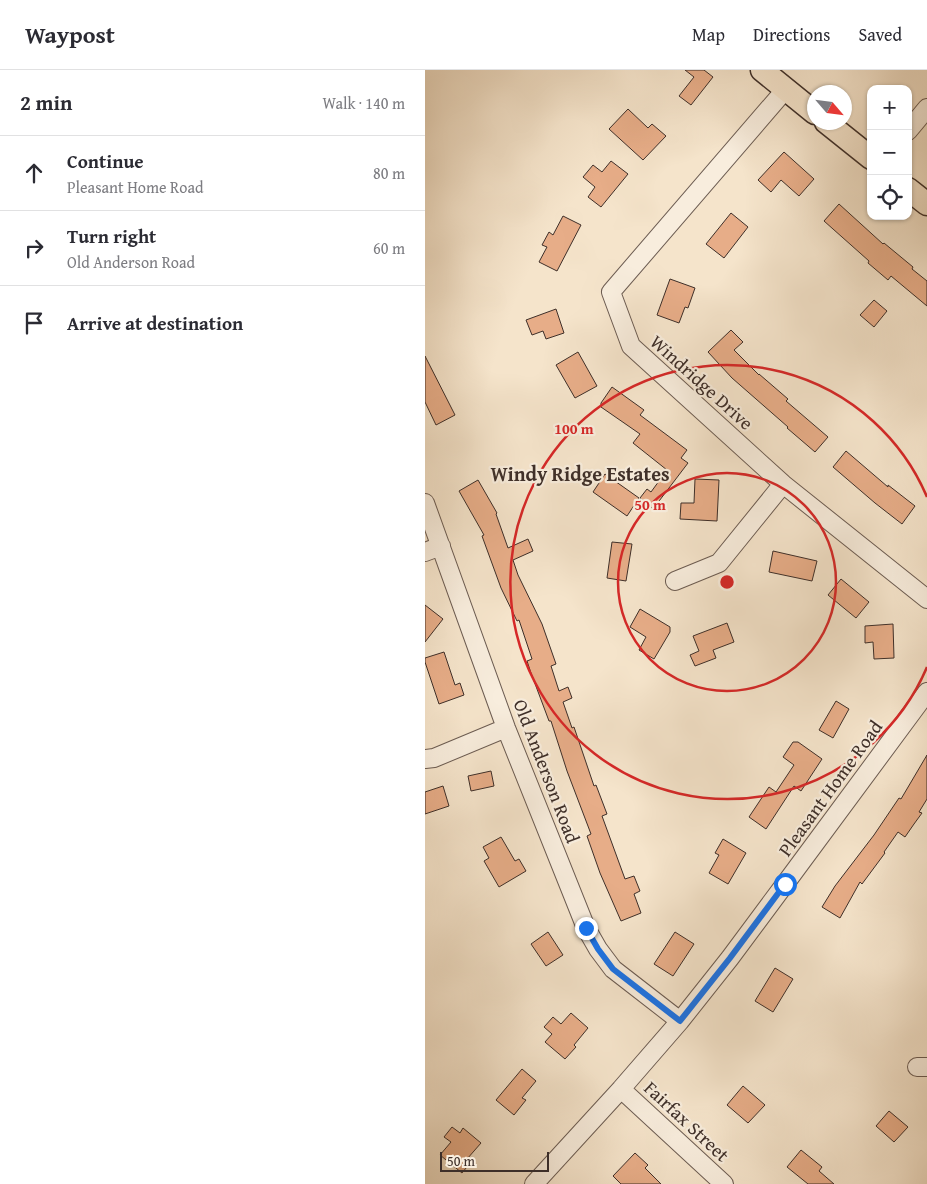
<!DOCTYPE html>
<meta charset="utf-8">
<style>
:root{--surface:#fff;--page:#f7f7f7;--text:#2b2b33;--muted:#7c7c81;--line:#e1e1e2}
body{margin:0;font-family:"Gentium Book Plus",serif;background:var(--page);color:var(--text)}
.controls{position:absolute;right:15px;top:15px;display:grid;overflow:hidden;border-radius:10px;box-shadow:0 1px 4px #0004}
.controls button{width:45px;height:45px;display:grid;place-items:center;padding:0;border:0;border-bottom:1px solid var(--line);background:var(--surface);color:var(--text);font:25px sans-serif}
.compass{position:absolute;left:382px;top:15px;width:45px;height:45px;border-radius:50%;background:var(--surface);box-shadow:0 1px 4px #0004;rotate:118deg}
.scale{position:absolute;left:15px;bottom:12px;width:109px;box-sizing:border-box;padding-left:5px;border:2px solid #3e2f29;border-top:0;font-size:14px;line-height:18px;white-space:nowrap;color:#3e2f29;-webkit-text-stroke:4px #f8eddd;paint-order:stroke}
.stop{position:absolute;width:15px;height:15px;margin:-11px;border:4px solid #1a73e8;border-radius:50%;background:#fff}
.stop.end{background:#1a73e8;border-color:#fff;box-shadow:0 1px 5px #0008}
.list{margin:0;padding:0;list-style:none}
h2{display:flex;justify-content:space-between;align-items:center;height:65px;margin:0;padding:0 20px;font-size:21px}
h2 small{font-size:16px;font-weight:400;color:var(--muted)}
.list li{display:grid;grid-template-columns:32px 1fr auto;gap:15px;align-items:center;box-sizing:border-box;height:75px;padding:0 20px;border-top:1px solid var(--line)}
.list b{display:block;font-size:19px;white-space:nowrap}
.list p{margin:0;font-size:16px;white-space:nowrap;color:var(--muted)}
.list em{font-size:16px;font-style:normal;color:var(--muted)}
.icon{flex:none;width:28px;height:28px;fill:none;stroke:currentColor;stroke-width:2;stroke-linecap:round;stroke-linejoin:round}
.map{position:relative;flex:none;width:502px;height:1114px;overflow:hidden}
header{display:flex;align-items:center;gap:30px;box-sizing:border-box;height:70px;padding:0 25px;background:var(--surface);border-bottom:1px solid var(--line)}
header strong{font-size:24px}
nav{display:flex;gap:28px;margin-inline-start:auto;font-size:18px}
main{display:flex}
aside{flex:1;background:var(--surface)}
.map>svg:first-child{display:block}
.building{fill:#e7ad88;stroke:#3e2f29}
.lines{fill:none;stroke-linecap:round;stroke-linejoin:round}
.minor-casing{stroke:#6c5c52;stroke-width:20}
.major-casing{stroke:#3e2f29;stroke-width:25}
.minor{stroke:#f8eddd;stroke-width:18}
.major{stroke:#f5e4cb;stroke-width:22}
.route{stroke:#1a73e8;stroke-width:6}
.ring{fill:none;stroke:#d62828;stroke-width:2.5}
.labels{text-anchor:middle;stroke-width:4.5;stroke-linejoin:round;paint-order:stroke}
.street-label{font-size:19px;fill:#3e2f29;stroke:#f8eddd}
.neighbourhood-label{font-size:20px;font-weight:bold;fill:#3e2f29;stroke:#f8eddd}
.centre{fill:#d62828;stroke:#f8eddd;stroke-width:2.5}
.ring-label{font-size:15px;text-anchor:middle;font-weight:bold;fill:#d62828;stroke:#f8eddd;stroke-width:4.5;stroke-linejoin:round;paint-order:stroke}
</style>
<header>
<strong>Waypost</strong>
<nav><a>Map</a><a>Directions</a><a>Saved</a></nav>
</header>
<main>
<aside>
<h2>2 min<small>Walk · 140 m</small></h2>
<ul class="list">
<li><svg class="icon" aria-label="ahead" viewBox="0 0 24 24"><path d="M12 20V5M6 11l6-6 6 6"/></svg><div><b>Continue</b><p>Pleasant Home Road</p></div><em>80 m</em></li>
<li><svg class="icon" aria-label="right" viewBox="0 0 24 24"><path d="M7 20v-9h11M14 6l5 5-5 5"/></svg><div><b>Turn right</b><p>Old Anderson Road</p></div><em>60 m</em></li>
<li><svg class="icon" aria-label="arrive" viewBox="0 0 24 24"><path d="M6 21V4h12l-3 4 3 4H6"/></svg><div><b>Arrive at destination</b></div></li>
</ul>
</aside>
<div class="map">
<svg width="502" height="1114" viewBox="0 0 502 1114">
<rect width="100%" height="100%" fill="#f5e4cb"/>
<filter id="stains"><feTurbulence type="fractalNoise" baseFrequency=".004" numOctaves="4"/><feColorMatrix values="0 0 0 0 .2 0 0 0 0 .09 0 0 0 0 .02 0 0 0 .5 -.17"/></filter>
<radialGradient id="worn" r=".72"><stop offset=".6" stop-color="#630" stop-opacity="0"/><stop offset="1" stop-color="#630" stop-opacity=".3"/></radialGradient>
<path class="building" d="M 260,0 L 279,0 L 288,7 L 266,35 L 254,26 L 269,7 Z
M 203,39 L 223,58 L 227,54 L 241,66 L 218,90 L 184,59 Z
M 359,82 L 389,109 L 374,126 L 356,110 L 346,122 L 333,110 Z
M 186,91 L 203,104 L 176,137 L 163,127 L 170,117 L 158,107 L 168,95 L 177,102 Z
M 414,134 L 458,174 L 459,173 L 488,197 L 487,199 L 502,211 L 502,236 L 466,206 L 463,210 L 443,193 L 444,191 L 399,151 Z
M 306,143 L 323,157 L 299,188 L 281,174 Z
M 138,146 L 156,155 L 132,201 L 114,192 L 122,177 L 117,175 L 124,162 L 128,165 Z
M 245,209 L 270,218 L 263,238 L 260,237 L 254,253 L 232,245 Z
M 449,230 L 462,241 L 449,257 L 435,245 Z
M 131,239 L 139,263 L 121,269 L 118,261 L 107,265 L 101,250 Z
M 306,260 L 318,272 L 309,280 L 334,305 L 334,304 L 363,329 L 361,331 L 403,367 L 390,382 L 362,358 L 363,357 L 307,308 L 283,282 Z
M 153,282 L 172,316 L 150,328 L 131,295 Z
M 0,286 L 30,345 L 11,355 L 0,332 Z
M 187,317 L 219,340 L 215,345 L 262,380 L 256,388 L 263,393 L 228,439 L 215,428 L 222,419 L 226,422 L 242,400 L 208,373 L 215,364 L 176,337 L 176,333 Z
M 421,381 L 463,417 L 463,415 L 490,436 L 477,454 L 450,433 L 408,397 Z
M 180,404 L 214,428 L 202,446 L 168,422 Z
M 270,409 L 294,410 L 292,451 L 255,449 L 256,433 L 269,433 Z
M 53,410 L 72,443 L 71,444 L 83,478 L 103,469 L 108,481 L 88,490 L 93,505 L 117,554 L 131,594 L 126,596 L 134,621 L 143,617 L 147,628 L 138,632 L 147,658 L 149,657 L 169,716 L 171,715 L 182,744 L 177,746 L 200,809 L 209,806 L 215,821 L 209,824 L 216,843 L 196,851 L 175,803 L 162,766 L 166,764 L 142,701 L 126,651 L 124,651 L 106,603 L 102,591 L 107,589 L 94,550 L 92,551 L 76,518 L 57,466 L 59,465 L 34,421 Z
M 187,472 L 207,474 L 201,511 L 182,508 Z
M 348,481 L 392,491 L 387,511 L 344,502 Z
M 416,509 L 444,532 L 431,548 L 403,525 Z
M 0,535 L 18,549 L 0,572 Z
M 215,539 L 245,557 L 245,562 L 229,589 L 214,580 L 221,567 L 205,557 Z
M 302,553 L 309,572 L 288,580 L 291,588 L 270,596 L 265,585 L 274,581 L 268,566 Z
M 468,554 L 469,588 L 449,589 L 448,572 L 440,573 L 440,556 Z
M 19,582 L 30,615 L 35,613 L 39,625 L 14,634 L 0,592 L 0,588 Z
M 411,631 L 424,639 L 408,668 L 394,660 Z
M 368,672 L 373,672 L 397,689 L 376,721 L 369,716 L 341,759 L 324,747 L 344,717 L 351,722 L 369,695 L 358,687 Z
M 502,685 L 502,729 L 494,742 L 497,743 L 489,754 L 480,767 L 473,762 L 459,782 L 460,783 L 437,814 L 435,812 L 415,848 L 397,837 L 410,816 L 449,765 L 474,728 L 476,729 Z
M 66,701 L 69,716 L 46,721 L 43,706 Z
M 18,716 L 24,736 L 0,744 L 0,722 Z
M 76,767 L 90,791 L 94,789 L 101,801 L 74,817 L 59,791 L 64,788 L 58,777 Z
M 298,769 L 321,783 L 303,814 L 284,803 L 294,785 L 290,783 Z
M 123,862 L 138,885 L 121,896 L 106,874 Z
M 250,862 L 269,874 L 248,906 L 229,894 Z
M 350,898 L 368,909 L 348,942 L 330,931 Z
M 146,943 L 163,958 L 149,975 L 151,977 L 140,989 L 120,972 L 127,964 L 119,957 L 128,947 L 136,954 Z
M 97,999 L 111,1011 L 97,1028 L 101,1030 L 89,1045 L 71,1030 Z
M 318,1016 L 340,1035 L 323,1053 L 302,1035 Z
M 464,1041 L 483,1057 L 469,1072 L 451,1056 Z
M 27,1057 L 35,1063 L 38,1058 L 56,1073 L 42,1089 L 46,1092 L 37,1103 L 15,1085 L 26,1072 L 19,1067 Z
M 376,1080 L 397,1097 L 394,1101 L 409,1114 L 383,1114 L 362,1097 Z
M 210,1083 L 223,1095 L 220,1098 L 236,1114 L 196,1114 L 188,1106 Z"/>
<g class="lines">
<defs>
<path id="minor" d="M 360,20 L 186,222 L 206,276 L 358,414 L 502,529
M 483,61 L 502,38
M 0,433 L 81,658 L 161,858 L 173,879 L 188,899 L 255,951
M 0,482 L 16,476
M 250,511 L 294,493 L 358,414
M 0,689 L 9,688 L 81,658
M 492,997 L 502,997
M 196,1019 L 299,1114
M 109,1114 L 196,1019 L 255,951 L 305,888 L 360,814 L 502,622"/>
<path id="major" d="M 337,0 L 390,43
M 401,52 L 446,88
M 483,119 L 502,134"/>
</defs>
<use href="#minor" class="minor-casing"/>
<use href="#major" class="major-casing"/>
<use href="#minor" class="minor"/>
<use href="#major" class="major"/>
</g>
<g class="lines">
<path class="route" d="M 161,858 L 173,879 L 188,899 L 255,951 L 305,888 L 360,814"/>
</g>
<g class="ring">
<circle cx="302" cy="512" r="109"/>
<path d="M502 597A217 217 0 1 1 502 427"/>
</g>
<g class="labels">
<g class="street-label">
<text transform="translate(277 312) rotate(42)" y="7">Windridge Drive</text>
<text transform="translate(122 701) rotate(69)" y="7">Old Anderson Road</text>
<text transform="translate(405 718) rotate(-54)" y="7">Pleasant Home Road</text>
<text transform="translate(262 1051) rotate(43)" y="7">Fairfax Street</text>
</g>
<g class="neighbourhood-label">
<text x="155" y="411">Windy Ridge Estates</text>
</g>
</g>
<circle cx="302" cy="512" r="8" class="centre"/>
<g class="ring-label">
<text x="149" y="364">100 m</text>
<text x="225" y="440">50 m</text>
</g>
<rect width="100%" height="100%" filter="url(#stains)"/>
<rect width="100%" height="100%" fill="url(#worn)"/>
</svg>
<div class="controls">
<button>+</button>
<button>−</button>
<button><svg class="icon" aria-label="locate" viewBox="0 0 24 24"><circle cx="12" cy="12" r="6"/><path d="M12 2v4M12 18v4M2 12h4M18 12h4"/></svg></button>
</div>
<svg class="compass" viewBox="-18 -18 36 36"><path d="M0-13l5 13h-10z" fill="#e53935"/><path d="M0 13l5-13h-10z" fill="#7c7c81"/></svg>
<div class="scale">50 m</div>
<div class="stop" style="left:360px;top:814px"></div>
<div class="stop end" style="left:161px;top:858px"></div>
</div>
</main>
